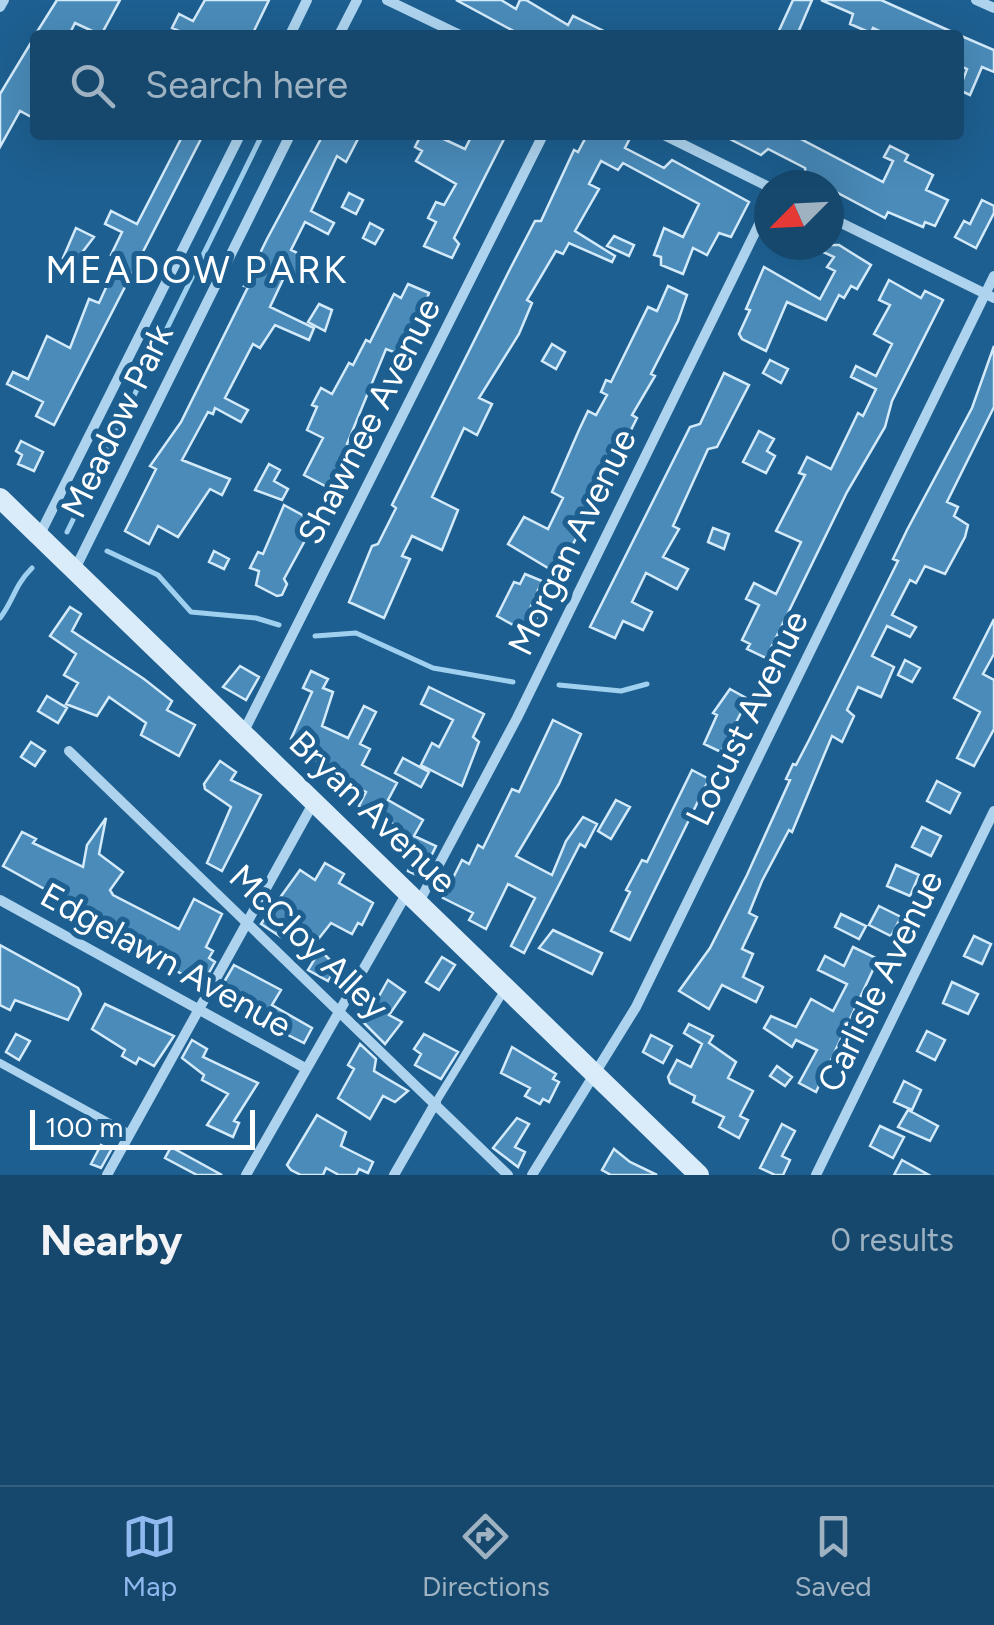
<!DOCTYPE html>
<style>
:root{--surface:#16476c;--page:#1f4e72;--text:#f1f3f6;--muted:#9eb2c2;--line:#355f7f;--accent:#90b9f0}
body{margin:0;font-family:Figtree,sans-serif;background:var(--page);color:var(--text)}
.compass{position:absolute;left:754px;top:170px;width:90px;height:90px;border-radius:50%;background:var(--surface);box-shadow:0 10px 40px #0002;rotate:246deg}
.scale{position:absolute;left:30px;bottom:25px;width:225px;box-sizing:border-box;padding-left:10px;border:5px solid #fff;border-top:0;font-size:28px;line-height:35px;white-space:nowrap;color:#fff;-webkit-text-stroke:8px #1d5f90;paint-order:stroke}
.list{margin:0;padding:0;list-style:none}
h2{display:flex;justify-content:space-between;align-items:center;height:130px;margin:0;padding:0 40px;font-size:42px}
h2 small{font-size:32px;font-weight:400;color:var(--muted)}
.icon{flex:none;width:55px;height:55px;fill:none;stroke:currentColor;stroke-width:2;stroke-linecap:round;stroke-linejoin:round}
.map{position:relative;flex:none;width:994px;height:1175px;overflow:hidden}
.search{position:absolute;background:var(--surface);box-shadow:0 10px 40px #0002;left:30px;right:30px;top:30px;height:110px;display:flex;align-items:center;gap:25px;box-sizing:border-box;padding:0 35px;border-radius:10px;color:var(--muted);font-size:38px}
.sheet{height:310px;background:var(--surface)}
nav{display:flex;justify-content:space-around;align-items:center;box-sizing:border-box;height:140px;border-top:2px solid var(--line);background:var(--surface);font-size:28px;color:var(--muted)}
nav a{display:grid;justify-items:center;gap:5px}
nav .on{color:var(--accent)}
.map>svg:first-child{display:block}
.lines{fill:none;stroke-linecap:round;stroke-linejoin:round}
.stream{stroke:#a0d0ef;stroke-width:5}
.building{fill:#4a8bb9;stroke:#d3eafa;stroke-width:2.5}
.lane{stroke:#add3ee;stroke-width:8}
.street{stroke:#add3ee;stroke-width:10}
.secondary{stroke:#daecfa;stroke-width:20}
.labels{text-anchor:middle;stroke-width:10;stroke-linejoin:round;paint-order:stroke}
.street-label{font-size:35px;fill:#fff;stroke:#1d5f90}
.neighbourhood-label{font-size:38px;letter-spacing:2.5px;fill:#fff;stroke:#1d5f90}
</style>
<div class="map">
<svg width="994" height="1175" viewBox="0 0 994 1175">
<rect width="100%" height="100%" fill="#1d5f90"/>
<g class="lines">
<path class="stream" d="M 67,532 L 262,135
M 107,551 L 158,575 L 191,612 L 256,618 L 279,625
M 0,618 C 14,600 14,586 32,568
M 315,636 L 356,633 L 433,668 L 513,682
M 559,685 L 621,691 L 647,684"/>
</g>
<path class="building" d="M 57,0 L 120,0 L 101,35 L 75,23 L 69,35 L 35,35 Z
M 205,0 L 269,0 L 252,35 L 188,35 L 172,28 L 179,14 L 193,21 Z
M 456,0 L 501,0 L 516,9 L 520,0 L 526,0 L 568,25 L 573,16 L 612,35 L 521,35 Z
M 793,0 L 812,0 L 797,35 L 777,35 Z
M 821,0 L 881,0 L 959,35 L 888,35 L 873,28 L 871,33 L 850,24 L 853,14 Z
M 959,35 L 994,50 L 994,72 L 982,67 L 970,95 L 959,90 L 967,69 L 959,66 Z
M 35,36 L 35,119 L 20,111 L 0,147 L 0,94 Z
M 183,135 L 203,135 L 54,425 L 36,416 L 43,402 L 7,384 L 13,372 L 28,379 L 47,336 L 70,348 L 89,299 L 99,303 L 119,259 L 111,255 L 122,232 L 105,224 L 111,211 L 137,224 Z
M 323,135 L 360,135 L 346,162 L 337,156 L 311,211 L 334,223 L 328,234 L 305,222 L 291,250 L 320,264 L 307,283 L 287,271 L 270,307 L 314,328 L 309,340 L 275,325 L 260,348 L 253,344 L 225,398 L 248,410 L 241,422 L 215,408 L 213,414 L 208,412 L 182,460 L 230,479 L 222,495 L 210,489 L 178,537 L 158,526 L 149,544 L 125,531 L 156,469 L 150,466 L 181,422 L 248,287 L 244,286 L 267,239 Z
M 421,135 L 435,135 L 465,149 L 472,135 L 504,139 L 454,238 L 459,244 L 452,258 L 424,246 L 436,222 L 428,218 L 436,202 L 444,205 L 456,184 L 416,161 L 422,151 L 415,147 Z
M 587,135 L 619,135 L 629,140 L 625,148 L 664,168 L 672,160 L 749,202 L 731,237 L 719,233 L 707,255 L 693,248 L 683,274 L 661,265 L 661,257 L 654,255 L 664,228 L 683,237 L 699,204 L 623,163 L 618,170 L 601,161 L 589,184 L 599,189 L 575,231 L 615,256 L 612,262 L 569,243 L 563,254 L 556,251 L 527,300 L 532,303 L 519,334 L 479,398 L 492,404 L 477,435 L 464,428 L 432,497 L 458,510 L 442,550 L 412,536 L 402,556 L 410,559 L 384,618 L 349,602 L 372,546 L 378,544 L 396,508 L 392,505 L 509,271 L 535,221 L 541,221 L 574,150 L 578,152 Z
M 722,135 L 793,135 L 883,182 L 893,161 L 884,157 L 890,146 L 908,155 L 905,161 L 933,175 L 926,190 L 948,200 L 935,226 L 925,222 L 923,227 L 888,212 L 885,218 L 806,176 L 805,168 L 768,149 L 761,155 Z
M 349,193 L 363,200 L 356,214 L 342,207 Z
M 982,200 L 994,206 L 994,213 L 976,248 L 955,237 L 964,221 L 970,224 Z
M 370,223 L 383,230 L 375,244 L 363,238 Z
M 76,228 L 94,237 L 74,263 L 63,258 Z
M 614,236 L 634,245 L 629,256 L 607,246 Z
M 808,245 L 839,245 L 871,265 L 857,289 L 851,286 L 844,298 L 839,295 L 826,320 L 787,302 L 766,351 L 742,339 L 739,334 L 750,310 L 746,309 L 764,267 L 820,299 L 835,271 L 827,267 L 834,257 Z
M 889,280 L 921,298 L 925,291 L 943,300 L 892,401 L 885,427 L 847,492 L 766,658 L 747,649 L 750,644 L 742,640 L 759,605 L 746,599 L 754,583 L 776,594 L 801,542 L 776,531 L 805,475 L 799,473 L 807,457 L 831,469 L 858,413 L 863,416 L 876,389 L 851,377 L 856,366 L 876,376 L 892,344 L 874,334 L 890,305 L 879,300 Z
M 408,284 L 429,293 L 420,317 L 402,355 L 386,349 L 347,444 L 350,446 L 346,455 L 350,457 L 335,488 L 329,488 L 304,475 L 323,438 L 307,430 L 317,407 L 312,405 L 321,388 L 332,394 L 349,363 L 353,365 L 366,340 L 370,342 L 394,294 L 401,298 Z
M 668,286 L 687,295 L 678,321 L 651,374 L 655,376 L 632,415 L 637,418 L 629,434 L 619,431 L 602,465 L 610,471 L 558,574 L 508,544 L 524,517 L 548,529 L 563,498 L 552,492 L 579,430 L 588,411 L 596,415 L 607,395 L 601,392 L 606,380 L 611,382 L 648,307 L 657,311 Z
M 319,304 L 332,310 L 325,331 L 308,322 Z
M 552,344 L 565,352 L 556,369 L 542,361 Z
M 994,346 L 994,407 L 947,502 L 958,507 L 954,516 L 968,525 L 965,537 L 945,574 L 925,566 L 916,583 L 910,580 L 892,615 L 916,627 L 910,637 L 887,626 L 872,656 L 894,667 L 881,697 L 858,687 L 847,710 L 854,716 L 842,742 L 832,736 L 792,832 L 789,830 L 762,881 L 749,913 L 757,917 L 742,949 L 753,954 L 743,977 L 763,987 L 756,1002 L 722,985 L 709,1009 L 679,991 L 710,948 L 747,875 L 790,780 L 786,779 L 793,764 L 796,765 L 809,740 L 898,561 L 893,559 L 907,530 L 972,408 Z
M 770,360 L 788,369 L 781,383 L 763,373 Z
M 724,373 L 749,385 L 717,447 L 708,449 L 673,526 L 679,529 L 663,557 L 688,569 L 677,589 L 646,573 L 632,602 L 652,612 L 643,630 L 623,621 L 615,638 L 590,627 L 690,427 L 700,424 Z
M 759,431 L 774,439 L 767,451 L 775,456 L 766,473 L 743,462 Z
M 21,441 L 43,452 L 34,471 L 18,464 L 22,455 L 16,451 Z
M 269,464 L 280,470 L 274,481 L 288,489 L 282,500 L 255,490 Z
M 284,505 L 315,522 L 284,579 L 287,584 L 282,595 L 277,596 L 256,585 L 259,571 L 250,568 L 258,552 L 263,554 Z
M 713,528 L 729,534 L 724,549 L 708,542 Z
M 214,551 L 229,559 L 224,569 L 209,562 Z
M 525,574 L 542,581 L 529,611 L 538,615 L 529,634 L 497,616 L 514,582 L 520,584 Z
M 70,607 L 81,614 L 72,631 L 144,679 L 172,701 L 167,710 L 195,725 L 179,756 L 141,735 L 146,723 L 109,697 L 97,716 L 66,704 L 78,683 L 64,675 L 76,654 L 50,636 Z
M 994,619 L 994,654 L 983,674 L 994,680 L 994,729 L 974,766 L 957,758 L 980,712 L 954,698 Z
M 905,660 L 920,668 L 912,682 L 898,675 Z
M 240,666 L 259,677 L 246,700 L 223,687 Z
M 311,671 L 328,679 L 323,688 L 333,692 L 322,726 L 348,738 L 364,706 L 376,712 L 360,744 L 370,749 L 362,765 L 397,783 L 388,800 L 423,820 L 414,836 L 436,846 L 421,877 L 408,871 L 413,857 L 391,845 L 397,826 L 359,806 L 366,792 L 336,777 L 337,771 L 316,761 L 317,752 L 291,739 L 312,692 L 303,688 Z
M 429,687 L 484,714 L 473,737 L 479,742 L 462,786 L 421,765 L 432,743 L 439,747 L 453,720 L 421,704 Z
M 730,689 L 748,699 L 721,752 L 704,744 L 717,715 L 713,713 Z
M 47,696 L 67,708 L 58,723 L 38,711 Z
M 553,720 L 581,734 L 559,784 L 516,856 L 552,875 L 566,841 L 583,817 L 597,824 L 585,847 L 580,844 L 524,953 L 511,946 L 535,898 L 508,884 L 486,929 L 469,920 L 473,913 L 443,898 L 462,860 L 469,864 L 478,845 L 483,848 L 512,789 L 519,792 Z
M 31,742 L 45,751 L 35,766 L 21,757 Z
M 403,758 L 429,772 L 421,787 L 395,773 Z
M 220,761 L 236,772 L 231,780 L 261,795 L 222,871 L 207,863 L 231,807 L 205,789 L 204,784 Z
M 692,770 L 709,779 L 630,940 L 611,931 L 630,892 L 626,890 L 642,860 L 647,862 Z
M 937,781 L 960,793 L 950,813 L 927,801 Z
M 616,800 L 630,807 L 611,839 L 598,831 Z
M 106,818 L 99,854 L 123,872 L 110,890 L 113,895 L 179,929 L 194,899 L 222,914 L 206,947 L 213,951 L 209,958 L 215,962 L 202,985 L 131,946 L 134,941 L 104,922 L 3,866 L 22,832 L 36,839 L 33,843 L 83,867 L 87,845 Z
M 922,827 L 941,836 L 931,856 L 912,847 Z
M 325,863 L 344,874 L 339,883 L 373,903 L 362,925 L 358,923 L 352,934 L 331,923 L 316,942 L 290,923 L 281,937 L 261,924 L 300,870 L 315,880 Z
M 896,865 L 919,875 L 910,896 L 887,886 Z
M 879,906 L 901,917 L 891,936 L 869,925 Z
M 841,914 L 866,926 L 859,939 L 835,927 Z
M 553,930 L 602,953 L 592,974 L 539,948 Z
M 974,936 L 991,944 L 982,964 L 964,956 Z
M 0,945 L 78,988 L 81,994 L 68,1020 L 15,1000 L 10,1010 L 0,1005 Z
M 853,947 L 878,959 L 816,1092 L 799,1083 L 817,1050 L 796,1040 L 792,1047 L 764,1028 L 771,1016 L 796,1027 L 811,999 L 833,1011 L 847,984 L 818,970 L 825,956 L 844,966 Z
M 320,950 L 337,967 L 328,981 L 308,970 Z
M 442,957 L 455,965 L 439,990 L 426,982 Z
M 234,965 L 281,990 L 272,1005 L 312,1028 L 304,1043 L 282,1032 L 281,1025 L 241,1000 L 236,1006 L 217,994 Z
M 388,980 L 405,992 L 389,1015 L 402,1022 L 385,1044 L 364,1023 Z
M 952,982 L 978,994 L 968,1014 L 943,1003 Z
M 105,1004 L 174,1036 L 154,1066 L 139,1058 L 136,1064 L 122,1056 L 125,1050 L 92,1029 Z
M 689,1024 L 713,1036 L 709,1043 L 736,1062 L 728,1078 L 753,1091 L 740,1116 L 748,1120 L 739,1138 L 719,1127 L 724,1117 L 693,1102 L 695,1096 L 670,1083 L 668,1077 L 677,1060 L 691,1067 L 702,1044 L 684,1033 Z
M 927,1031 L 945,1040 L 935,1060 L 917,1051 Z
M 16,1034 L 30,1041 L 19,1060 L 6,1052 Z
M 424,1034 L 458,1052 L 441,1079 L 415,1065 L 421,1054 L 414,1049 Z
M 651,1035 L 672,1046 L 663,1063 L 643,1052 Z
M 192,1040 L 207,1049 L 203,1057 L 258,1083 L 234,1121 L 239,1123 L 233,1137 L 207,1125 L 228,1094 L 202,1080 L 204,1075 L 182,1058 Z
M 360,1044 L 376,1059 L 374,1071 L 408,1091 L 395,1102 L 383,1096 L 370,1119 L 338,1098 L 354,1069 L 348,1065 Z
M 512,1047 L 556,1074 L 553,1079 L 559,1082 L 549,1102 L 543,1099 L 540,1104 L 525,1096 L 530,1088 L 501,1073 Z
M 777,1066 L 792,1077 L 785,1086 L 770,1076 Z
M 904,1081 L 921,1090 L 912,1110 L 894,1102 Z
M 908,1110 L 938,1126 L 930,1141 L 898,1127 Z
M 317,1115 L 346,1132 L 341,1146 L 373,1162 L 368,1173 L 359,1169 L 356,1175 L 339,1175 L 326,1168 L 323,1175 L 301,1175 L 291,1170 L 287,1165 Z
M 517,1118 L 529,1124 L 515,1147 L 525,1152 L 518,1167 L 493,1148 Z
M 782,1124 L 795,1131 L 782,1156 L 790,1160 L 783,1175 L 775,1175 L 760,1168 Z
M 880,1126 L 904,1137 L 893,1158 L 870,1146 Z
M 101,1145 L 111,1150 L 101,1168 L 91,1164 Z
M 171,1147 L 222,1175 L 197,1175 L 165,1158 Z
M 614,1149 L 630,1162 L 657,1175 L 611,1175 L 602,1170 Z
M 902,1160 L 929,1175 L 894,1175 Z"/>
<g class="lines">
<path class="lane" d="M 0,1063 L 128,1133
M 436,1102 L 504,991"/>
<path class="street" d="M 387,0 L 460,35
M 976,0 L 994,8
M 0,7 L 4,0
M 290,35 L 307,0
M 339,35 L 357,0
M 664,135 L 769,187
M 829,217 L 994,298
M 39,536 L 240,135
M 75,569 L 290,135
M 244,731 L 543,135
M 69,751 L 508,1175
M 0,900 L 305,1068
M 419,902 L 517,718 L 769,204
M 107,1175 L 315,800
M 246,1175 L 408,891
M 394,1175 L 436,1102
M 532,1175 L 636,1007 L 994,276
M 816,1175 L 994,811"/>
<path class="secondary" d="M 0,498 L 699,1175"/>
</g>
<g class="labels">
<g class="street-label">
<text transform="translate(117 421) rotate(-64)" y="12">Meadow Park</text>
<text transform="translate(369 421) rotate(-63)" y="12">Shawnee Avenue</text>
<text transform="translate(572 542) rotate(-64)" y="12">Morgan Avenue</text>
<text transform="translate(747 718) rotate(-64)" y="12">Locust Avenue</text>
<text transform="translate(373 812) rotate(44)" y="12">Bryan Avenue</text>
<text transform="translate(309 942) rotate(44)" y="12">McCloy Alley</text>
<text transform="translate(166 960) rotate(29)" y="12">Edgelawn Avenue</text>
<text transform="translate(880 981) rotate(-64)" y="12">Carlisle Avenue</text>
</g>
<g class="neighbourhood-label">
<text x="197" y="283">MEADOW PARK</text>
</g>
</g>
</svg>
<svg class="compass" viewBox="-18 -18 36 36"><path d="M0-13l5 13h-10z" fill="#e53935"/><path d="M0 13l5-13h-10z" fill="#9eb2c2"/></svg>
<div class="scale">100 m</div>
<div class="search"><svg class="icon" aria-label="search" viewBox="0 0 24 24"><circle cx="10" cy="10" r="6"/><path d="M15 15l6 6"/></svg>Search here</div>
</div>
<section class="sheet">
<h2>Nearby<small>0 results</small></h2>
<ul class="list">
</ul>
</section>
<nav>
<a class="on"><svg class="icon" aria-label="map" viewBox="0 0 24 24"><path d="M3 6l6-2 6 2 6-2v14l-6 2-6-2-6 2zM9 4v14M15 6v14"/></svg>Map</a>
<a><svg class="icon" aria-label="directions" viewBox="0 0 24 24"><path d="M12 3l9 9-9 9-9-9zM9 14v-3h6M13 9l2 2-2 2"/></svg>Directions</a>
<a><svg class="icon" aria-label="saved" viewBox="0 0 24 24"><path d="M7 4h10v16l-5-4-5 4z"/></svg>Saved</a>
</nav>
